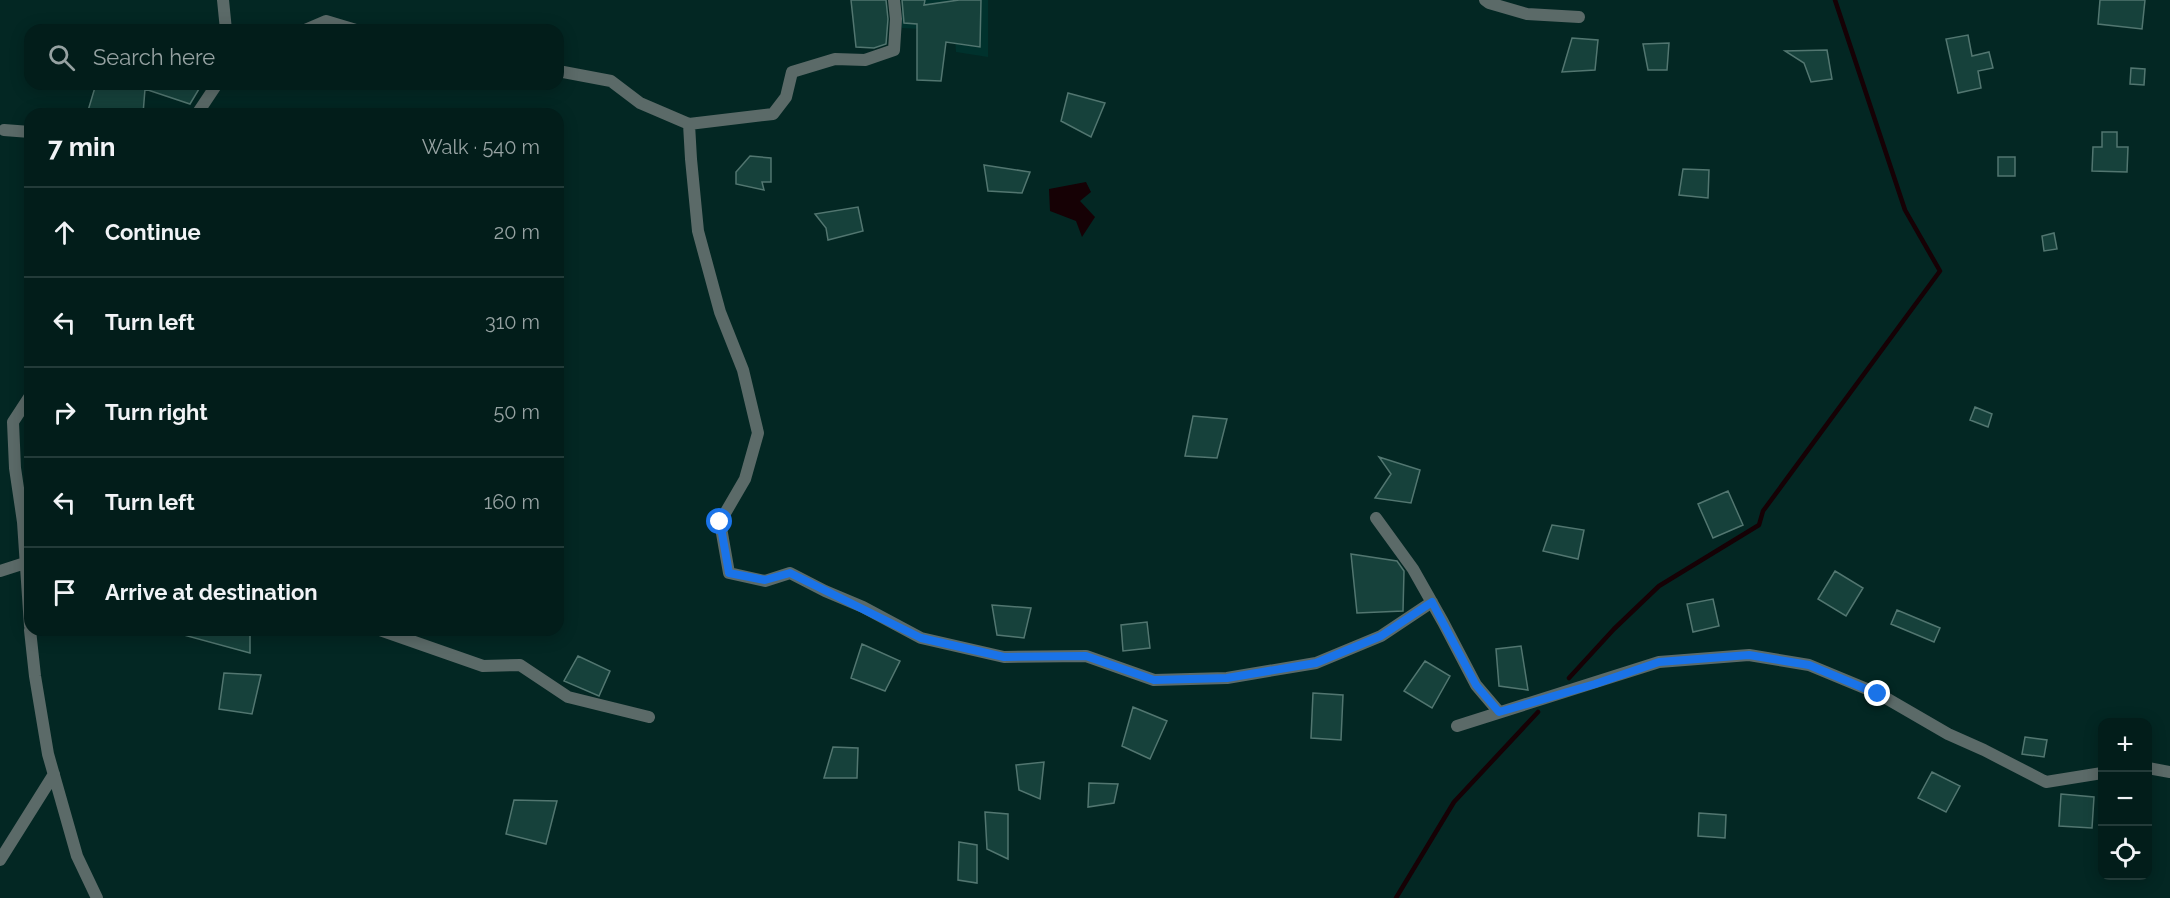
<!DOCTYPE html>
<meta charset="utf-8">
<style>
:root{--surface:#021d1a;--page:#102a27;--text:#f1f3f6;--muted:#96a2a2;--line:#233b39}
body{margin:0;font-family:Raleway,sans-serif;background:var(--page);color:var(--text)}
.controls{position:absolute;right:18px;bottom:18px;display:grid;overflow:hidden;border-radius:12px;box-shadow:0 3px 15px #0003}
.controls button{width:54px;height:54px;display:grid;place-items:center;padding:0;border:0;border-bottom:2px solid var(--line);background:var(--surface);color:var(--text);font:30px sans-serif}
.stop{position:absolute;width:18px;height:18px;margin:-14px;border:4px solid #1a73e8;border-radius:50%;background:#fff}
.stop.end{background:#1a73e8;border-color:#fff;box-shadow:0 2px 6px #0008}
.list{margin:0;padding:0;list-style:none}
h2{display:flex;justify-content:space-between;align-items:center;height:78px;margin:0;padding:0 24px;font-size:26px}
h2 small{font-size:20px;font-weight:400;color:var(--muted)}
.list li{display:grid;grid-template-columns:39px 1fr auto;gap:18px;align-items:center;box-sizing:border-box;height:90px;padding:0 24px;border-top:2px solid var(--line)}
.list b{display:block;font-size:22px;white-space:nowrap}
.list em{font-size:20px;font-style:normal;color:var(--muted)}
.icon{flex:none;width:33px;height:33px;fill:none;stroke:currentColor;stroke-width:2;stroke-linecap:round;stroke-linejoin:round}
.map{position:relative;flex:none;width:2170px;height:898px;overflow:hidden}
.search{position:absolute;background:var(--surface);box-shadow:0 3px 15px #0003;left:24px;top:24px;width:540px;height:66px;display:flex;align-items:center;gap:15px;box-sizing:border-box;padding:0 21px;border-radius:18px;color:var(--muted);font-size:22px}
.panel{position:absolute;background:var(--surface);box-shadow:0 3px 15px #0003;left:24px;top:108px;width:540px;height:528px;border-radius:18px}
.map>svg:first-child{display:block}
.built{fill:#00322d}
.water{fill:#160105}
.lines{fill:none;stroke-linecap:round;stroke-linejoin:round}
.stream{stroke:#160105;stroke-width:4.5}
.building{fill:#16413b;stroke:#527670;stroke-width:1.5}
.street{stroke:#5b6a68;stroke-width:12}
.route{stroke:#1a73e8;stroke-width:8}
</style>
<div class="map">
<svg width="2170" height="898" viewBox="0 0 2170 898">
<rect width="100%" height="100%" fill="#032723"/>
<path class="built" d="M 902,0 L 988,0 L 988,57 L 956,52 L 955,38 L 920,29 L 902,28 Z"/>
<path class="water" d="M 1086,182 L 1091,192 L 1080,201 L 1095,217 L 1082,237 L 1076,221 L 1050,211 L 1049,189 Z"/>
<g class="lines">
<path class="stream" d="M 1569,678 L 1614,629 L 1659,586 L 1759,525 L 1763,511 L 1940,271 L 1905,210 L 1835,0
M 1396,898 L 1454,802 L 1538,712"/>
</g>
<path class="building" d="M 851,0 L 886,0 L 888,19 L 886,44 L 874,48 L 856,47 Z
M 902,0 L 925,0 L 924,5 L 959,0 L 981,0 L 980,47 L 946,42 L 941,81 L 917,80 L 917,24 L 904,23 Z
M 2100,0 L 2145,0 L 2142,29 L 2098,24 Z
M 1968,35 L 1972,56 L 1989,52 L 1993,68 L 1978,71 L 1981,88 L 1958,93 L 1946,39 Z
M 1572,38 L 1598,40 L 1595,70 L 1562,72 Z
M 1669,43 L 1667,70 L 1648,70 L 1643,44 Z
M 1827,50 L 1832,79 L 1811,82 L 1804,63 L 1785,51 Z
M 2131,68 L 2145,69 L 2144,85 L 2130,84 Z
M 96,84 L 137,85 L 202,84 L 190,104 L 145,89 L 143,114 L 87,114 Z
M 1068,93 L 1105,103 L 1091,137 L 1061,121 Z
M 2102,132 L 2117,132 L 2117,147 L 2128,147 L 2127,172 L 2092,171 L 2093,147 L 2102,147 Z
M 750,156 L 771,158 L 771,182 L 762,182 L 764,190 L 736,184 L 736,172 Z
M 1998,157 L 2015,157 L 2015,176 L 1998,176 Z
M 984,165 L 1030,172 L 1022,193 L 988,191 Z
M 1683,169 L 1709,170 L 1708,198 L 1679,195 Z
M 858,207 L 863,231 L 828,240 L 826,228 L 815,214 Z
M 2054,233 L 2057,249 L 2044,251 L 2042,236 Z
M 1975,407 L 1992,414 L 1988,427 L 1970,420 Z
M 1193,416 L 1227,419 L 1217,458 L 1185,456 Z
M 1379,457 L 1420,470 L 1411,503 L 1375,498 L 1391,474 Z
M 1728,491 L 1743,525 L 1713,538 L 1698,504 Z
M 1552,525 L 1584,530 L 1578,559 L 1543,551 Z
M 1351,554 L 1397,561 L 1404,571 L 1403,611 L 1357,613 Z
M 1835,571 L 1863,588 L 1846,616 L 1818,599 Z
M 1713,599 L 1719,626 L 1693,632 L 1687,604 Z
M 992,605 L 1031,608 L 1024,638 L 997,635 Z
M 1897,610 L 1940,628 L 1934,642 L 1891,624 Z
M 1147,622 L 1150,648 L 1123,651 L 1121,625 Z
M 180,630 L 250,630 L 250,653 L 180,634 Z
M 862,644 L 900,661 L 885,691 L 851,678 Z
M 1521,646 L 1528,690 L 1499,686 L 1496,649 Z
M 578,656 L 610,671 L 599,696 L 564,681 Z
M 1425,661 L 1450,676 L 1432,708 L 1404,691 Z
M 224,673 L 261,675 L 252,714 L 219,709 Z
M 1313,693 L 1343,695 L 1341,740 L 1311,738 Z
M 1133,707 L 1167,721 L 1150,759 L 1122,746 Z
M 2025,737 L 2047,740 L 2044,757 L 2022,754 Z
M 833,747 L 858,748 L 857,778 L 824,778 Z
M 1044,762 L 1040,799 L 1019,790 L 1016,765 Z
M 1932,772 L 1960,786 L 1946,812 L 1918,798 Z
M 1089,783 L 1118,784 L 1114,803 L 1088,807 Z
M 2061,794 L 2094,797 L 2092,828 L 2059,826 Z
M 514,800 L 557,801 L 546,844 L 506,834 Z
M 985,812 L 1008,814 L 1008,859 L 987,849 Z
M 1699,813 L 1726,815 L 1725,838 L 1698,836 Z
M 959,842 L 977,845 L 977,883 L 958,880 Z"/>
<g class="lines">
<path class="street" d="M 223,0 L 226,30
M 1485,0 L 1489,3 L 1527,14 L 1579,17
M 305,30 L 326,21 L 356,30
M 558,71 L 611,81 L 640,103 L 689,124 L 773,114 L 786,97 L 792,72 L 835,59 L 865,60 L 894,50 L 896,19 L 894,0
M 500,84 L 510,84
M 197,114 L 217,84
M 689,124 L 691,159 L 698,231 L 720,312 L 743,370 L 758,433 L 745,479 L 720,522 L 729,573 L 765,581 L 790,573 L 825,591 L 863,607 L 921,638 L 1004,657 L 1086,656 L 1154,680 L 1227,678 L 1316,663 L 1381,636 L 1432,602
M 4,130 L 30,132
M 30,396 L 13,422 L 15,468 L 23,522 L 30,626
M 1376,518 L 1413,569 L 1443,622 L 1476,685 L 1499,712
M 0,571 L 25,563 L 30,563
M 30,630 L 35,676 L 48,754 L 77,856 L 97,898
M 380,630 L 483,666 L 520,665 L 568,697 L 649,717
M 1457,726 L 1659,662 L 1749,655 L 1809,665 L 1879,694 L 1948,734 L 1984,750 L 2046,782 L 2102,773
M 2148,768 L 2170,772
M 0,860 L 54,774"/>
</g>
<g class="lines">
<path class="route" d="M 720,522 L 729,573 L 765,580 L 790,573 L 921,638 L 1004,657 L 1086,656 L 1154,680 L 1227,678 L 1316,663 L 1381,636 L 1432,602 L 1476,685 L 1499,712 L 1595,684 L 1659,662 L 1749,655 L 1809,665 L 1878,694"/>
</g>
</svg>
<div class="controls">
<button>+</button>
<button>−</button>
<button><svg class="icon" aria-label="locate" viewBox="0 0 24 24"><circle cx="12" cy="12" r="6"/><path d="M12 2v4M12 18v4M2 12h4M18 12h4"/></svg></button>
</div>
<div class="stop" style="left:720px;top:522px"></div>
<div class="stop end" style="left:1878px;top:694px"></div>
<div class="search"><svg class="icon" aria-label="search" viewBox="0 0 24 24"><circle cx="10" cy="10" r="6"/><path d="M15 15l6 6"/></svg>Search here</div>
<section class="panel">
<h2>7 min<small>Walk · 540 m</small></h2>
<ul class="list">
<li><svg class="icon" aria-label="ahead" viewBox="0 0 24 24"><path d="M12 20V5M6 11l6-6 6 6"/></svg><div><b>Continue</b></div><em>20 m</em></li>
<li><svg class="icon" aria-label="left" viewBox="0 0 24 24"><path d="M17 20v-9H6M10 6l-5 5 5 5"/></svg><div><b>Turn left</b></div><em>310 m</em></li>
<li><svg class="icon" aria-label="right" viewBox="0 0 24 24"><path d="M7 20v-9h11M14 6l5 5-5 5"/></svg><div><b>Turn right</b></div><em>50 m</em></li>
<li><svg class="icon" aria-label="left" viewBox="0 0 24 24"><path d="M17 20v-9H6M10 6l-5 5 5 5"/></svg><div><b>Turn left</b></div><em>160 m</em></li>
<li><svg class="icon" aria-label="arrive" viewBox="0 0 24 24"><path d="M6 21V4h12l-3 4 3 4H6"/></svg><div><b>Arrive at destination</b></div></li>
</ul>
</section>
</div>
